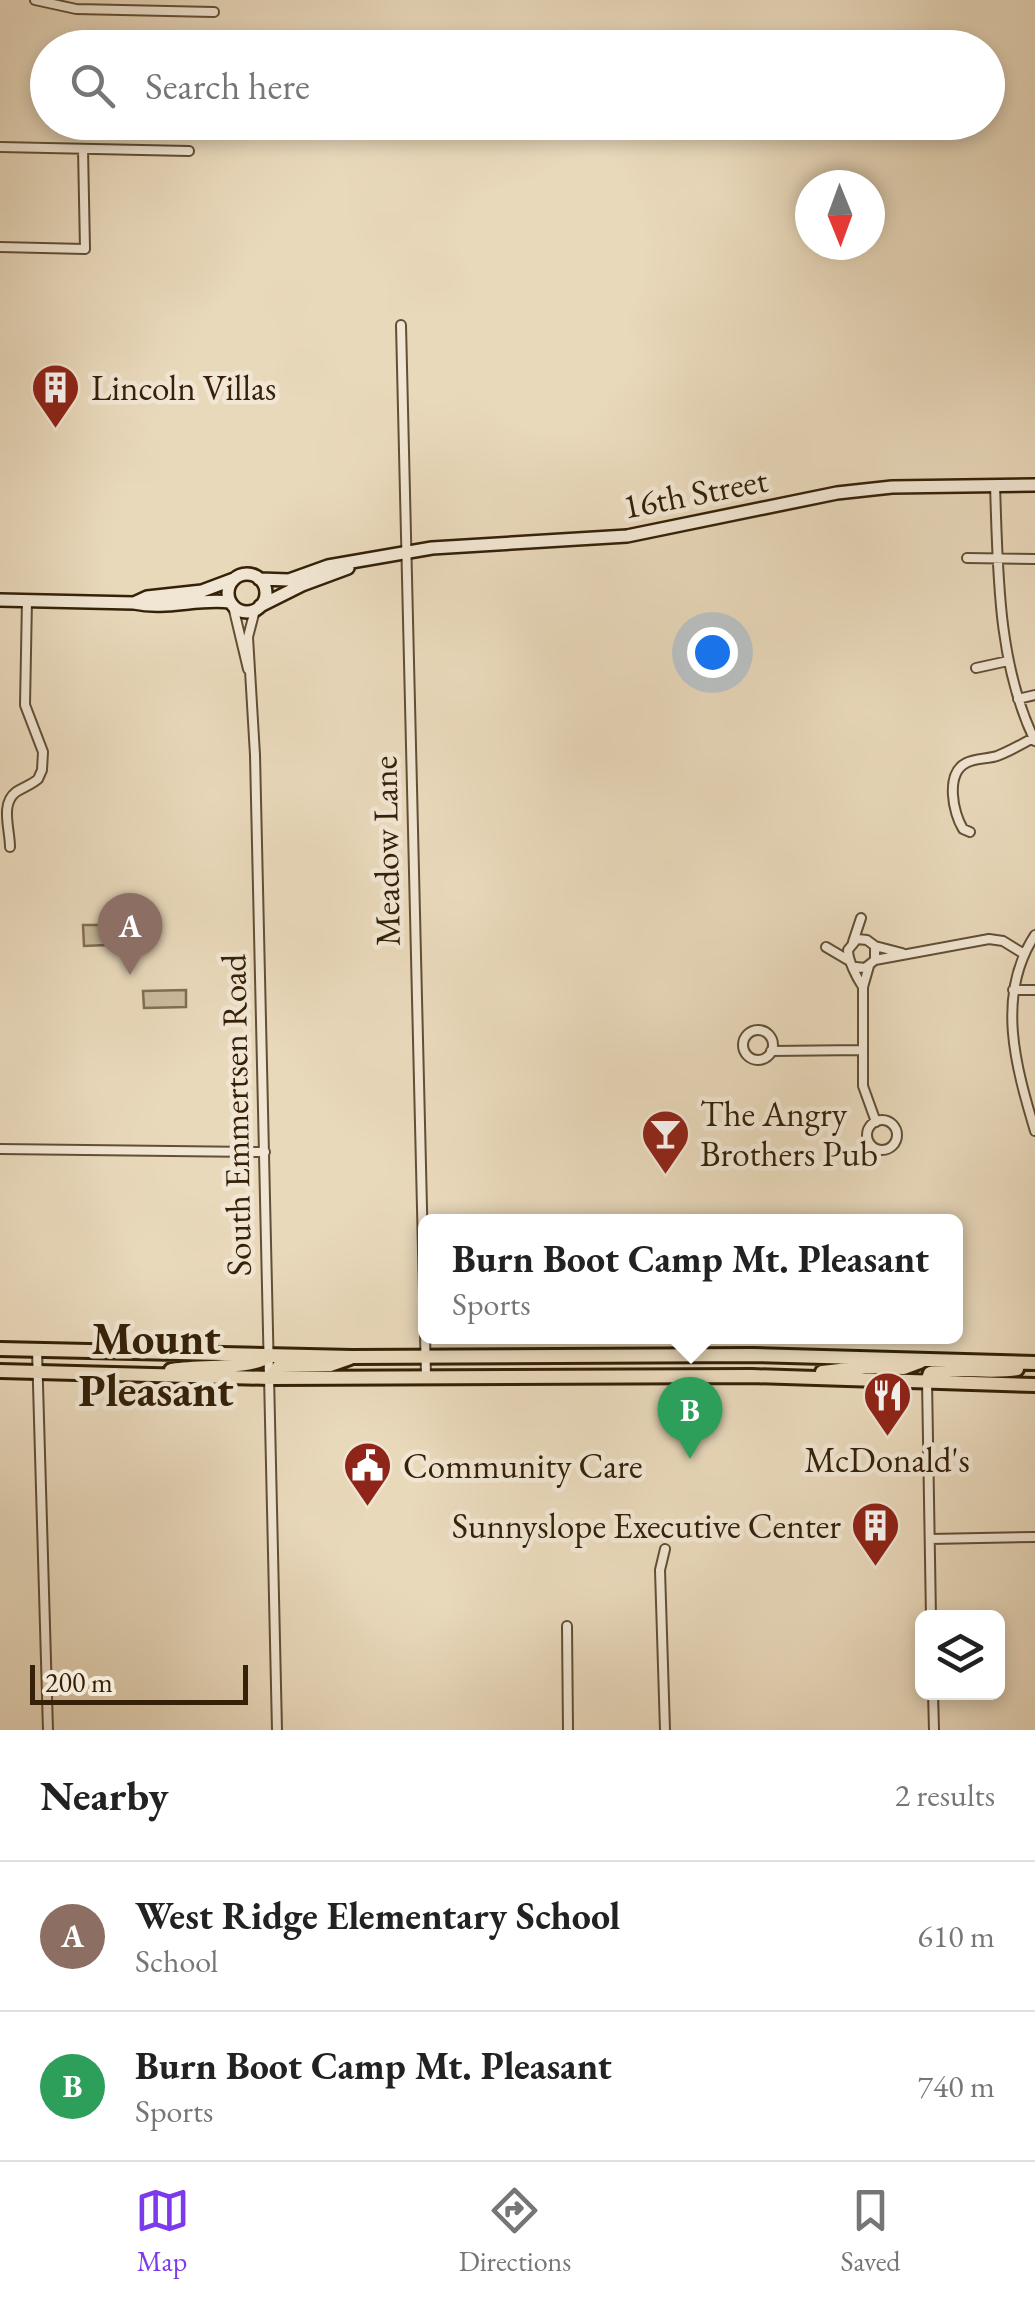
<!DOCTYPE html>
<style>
:root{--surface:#fff;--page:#f6f6f6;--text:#222;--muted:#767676;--line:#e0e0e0;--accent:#7c3aed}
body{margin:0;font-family:"EB Garamond",serif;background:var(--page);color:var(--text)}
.controls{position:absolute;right:30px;bottom:30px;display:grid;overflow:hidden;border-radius:15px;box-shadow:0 5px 15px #0003}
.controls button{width:90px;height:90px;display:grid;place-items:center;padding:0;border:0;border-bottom:2px solid var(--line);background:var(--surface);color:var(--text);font:50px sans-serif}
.compass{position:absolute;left:795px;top:170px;width:90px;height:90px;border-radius:50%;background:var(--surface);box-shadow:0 5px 15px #0003;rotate:179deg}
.scale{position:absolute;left:30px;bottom:25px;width:218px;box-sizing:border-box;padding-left:10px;border:5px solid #352108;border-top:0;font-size:28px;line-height:35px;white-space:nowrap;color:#352108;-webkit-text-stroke:8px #f1e6d3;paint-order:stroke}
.you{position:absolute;left:712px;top:652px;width:35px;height:35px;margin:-25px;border:8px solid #fff;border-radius:50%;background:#1a73e8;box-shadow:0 0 0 15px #1a73e833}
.badge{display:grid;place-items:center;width:65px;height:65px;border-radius:50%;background:var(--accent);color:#fff;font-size:32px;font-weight:700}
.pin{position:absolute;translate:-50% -82px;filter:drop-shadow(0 2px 5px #0008)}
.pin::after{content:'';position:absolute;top:52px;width:35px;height:30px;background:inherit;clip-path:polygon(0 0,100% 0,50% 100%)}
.popup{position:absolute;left:418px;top:1214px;width:545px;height:130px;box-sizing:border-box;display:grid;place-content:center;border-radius:15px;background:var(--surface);filter:drop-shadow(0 2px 8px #0005);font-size:32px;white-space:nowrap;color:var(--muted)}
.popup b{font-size:38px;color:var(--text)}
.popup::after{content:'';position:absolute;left:50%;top:100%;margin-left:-20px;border:20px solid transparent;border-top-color:var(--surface)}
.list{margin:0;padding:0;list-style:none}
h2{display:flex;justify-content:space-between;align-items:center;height:130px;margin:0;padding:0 40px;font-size:42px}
h2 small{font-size:32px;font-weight:400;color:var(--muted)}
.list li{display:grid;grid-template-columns:65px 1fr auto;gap:30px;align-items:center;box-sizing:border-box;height:150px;padding:0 40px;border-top:2px solid var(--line)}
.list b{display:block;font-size:38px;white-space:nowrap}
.list p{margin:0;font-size:32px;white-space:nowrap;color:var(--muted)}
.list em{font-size:32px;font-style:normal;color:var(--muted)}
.icon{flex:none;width:55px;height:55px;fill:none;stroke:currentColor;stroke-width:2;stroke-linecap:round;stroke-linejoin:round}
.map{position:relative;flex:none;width:1035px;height:1730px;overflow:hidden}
.search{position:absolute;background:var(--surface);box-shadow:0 5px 15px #0003;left:30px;right:30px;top:30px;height:110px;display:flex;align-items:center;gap:25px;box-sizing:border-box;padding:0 35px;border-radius:55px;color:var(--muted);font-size:38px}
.sheet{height:430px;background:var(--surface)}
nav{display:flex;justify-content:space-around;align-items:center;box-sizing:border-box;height:140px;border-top:2px solid var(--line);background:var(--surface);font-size:28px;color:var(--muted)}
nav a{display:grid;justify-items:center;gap:5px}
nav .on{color:var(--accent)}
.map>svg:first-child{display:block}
.green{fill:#caba9d;stroke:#806e52;stroke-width:2.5}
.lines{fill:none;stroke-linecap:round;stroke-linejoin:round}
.street-casing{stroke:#624f35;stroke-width:12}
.secondary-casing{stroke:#352108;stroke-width:16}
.primary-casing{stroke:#352108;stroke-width:18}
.street{stroke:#f1e6d3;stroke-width:8}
.secondary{stroke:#f1e6d3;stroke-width:11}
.primary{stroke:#e9d9bb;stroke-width:12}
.labels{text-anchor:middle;stroke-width:9;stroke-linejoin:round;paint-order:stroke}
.poi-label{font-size:35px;fill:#352108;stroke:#f1e6d3;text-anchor:start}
.street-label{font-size:35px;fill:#352108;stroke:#f1e6d3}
.district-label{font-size:45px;font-weight:bold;fill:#352108;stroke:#f1e6d3}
</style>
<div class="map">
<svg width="1035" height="1730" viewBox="0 0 1035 1730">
<rect width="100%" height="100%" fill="#e9d9bb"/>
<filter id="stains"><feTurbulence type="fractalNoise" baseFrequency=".002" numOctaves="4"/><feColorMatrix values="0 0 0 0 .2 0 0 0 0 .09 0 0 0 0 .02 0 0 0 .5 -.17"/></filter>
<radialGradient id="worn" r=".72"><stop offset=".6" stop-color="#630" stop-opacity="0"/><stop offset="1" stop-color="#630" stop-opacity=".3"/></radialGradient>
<path class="green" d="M 83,925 L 106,925 L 106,945 L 84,946 Z
M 186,990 L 186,1007 L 144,1008 L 143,991 Z"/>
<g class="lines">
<defs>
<path id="street" d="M 35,0 L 76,9 L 214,12
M 0,147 L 189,151
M 0,247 L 85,249 L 83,149
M 401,325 L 426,1376
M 995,485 C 998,570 997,663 1035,741
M 967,558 L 1035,559
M 233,606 L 248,669
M 255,610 L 248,637 L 255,755 L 277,1730
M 976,668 L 1008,661
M 1018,699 L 1035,695
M 970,832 L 963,829 C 953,813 945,774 966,763 C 975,758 988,759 997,756 C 1010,751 1022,744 1033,738
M 10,847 C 10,829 0,804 16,792 C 24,787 31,785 38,779 L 42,770 L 43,752 L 25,705 L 27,600
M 1035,935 C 995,996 1016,1067 1035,1131
M 853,942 L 861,918
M 875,946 L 902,953
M 826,947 L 848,960
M 875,960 L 989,939 L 1003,941 L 1024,954
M 869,966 L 863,987 L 863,1086 L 876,1122
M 856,967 L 865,968 L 875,960 L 875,946 L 867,940 L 857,939 L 848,950 C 848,961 857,978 863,987
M 1013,990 L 1035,990
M743 1045a15 15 0 1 1 30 0a15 15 0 1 1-30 0Z
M 771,1051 L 862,1050
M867 1135a15 15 0 1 1 30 0a15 15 0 1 1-30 0Z
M 0,1149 L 265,1152
M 37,1350 L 48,1730
M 927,1380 L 931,1618
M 930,1539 L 1035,1537
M 665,1549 L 660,1570 L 665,1730
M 567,1626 L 568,1730
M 933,1692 L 934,1730"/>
<path id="secondary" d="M228 593a19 19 0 1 1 38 0a19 19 0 1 1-38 0Z
M 259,579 L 289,580 L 328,566 L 432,548 L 627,536 L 837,493 L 892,487 L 1035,485
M 0,600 L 134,603 C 167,610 197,598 230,602
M 134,603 L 147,597 L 202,591 L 234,579
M 260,606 L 302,585 L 348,568"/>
<path id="primary" d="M 0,1349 L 352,1357 L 752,1355 L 1035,1363
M 171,1370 C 195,1365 256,1370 269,1355
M 0,1371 L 270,1378 L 752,1376 L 1035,1385
M 822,1372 L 867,1367 L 904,1368 L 920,1362
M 270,1378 L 279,1366 L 330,1365 L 350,1358
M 927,1382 L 930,1373 C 957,1366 989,1374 1017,1369"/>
</defs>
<use href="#street" class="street-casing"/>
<use href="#secondary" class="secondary-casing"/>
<use href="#primary" class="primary-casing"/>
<use href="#street" class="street"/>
<use href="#secondary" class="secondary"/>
<use href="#primary" class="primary"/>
</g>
<defs>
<symbol id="building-pin" viewBox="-11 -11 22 30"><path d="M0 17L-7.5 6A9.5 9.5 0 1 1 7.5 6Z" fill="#8f2418" stroke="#f1e6d3"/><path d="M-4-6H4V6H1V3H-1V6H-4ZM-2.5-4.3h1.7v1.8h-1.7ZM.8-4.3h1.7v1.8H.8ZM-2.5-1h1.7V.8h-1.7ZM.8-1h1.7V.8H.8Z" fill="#fff"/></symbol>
<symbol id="bar-pin" viewBox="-11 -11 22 30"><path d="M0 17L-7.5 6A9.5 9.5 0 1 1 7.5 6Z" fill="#8f2418" stroke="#f1e6d3"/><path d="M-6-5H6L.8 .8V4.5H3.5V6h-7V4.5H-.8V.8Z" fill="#fff"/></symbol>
<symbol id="restaurant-pin" viewBox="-11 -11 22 30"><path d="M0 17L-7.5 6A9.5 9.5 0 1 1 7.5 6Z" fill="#8f2418" stroke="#f1e6d3"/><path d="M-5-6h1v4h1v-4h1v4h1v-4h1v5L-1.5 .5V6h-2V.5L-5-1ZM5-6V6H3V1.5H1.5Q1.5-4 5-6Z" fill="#fff"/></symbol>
<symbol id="civic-pin" viewBox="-11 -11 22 30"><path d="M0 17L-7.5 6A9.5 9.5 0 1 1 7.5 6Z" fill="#8f2418" stroke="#f1e6d3"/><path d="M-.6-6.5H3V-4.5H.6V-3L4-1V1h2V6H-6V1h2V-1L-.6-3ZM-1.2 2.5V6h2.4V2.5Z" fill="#fff"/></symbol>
</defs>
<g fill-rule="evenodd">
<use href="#building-pin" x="28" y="360" width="55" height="75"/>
<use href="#bar-pin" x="638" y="1106" width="55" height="75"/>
<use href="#restaurant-pin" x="860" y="1368" width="55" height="75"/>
<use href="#civic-pin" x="340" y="1438" width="55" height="75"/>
<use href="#building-pin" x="848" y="1498" width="55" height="75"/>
</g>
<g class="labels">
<g class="poi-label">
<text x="91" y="400">Lincoln Villas</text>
<text x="700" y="1126">The Angry<tspan x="700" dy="40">Brothers Pub</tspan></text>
<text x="887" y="1472" text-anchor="middle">McDonald's</text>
<text x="403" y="1478">Community Care</text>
<text x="841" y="1538" text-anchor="end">Sunnyslope Executive Center</text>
</g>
<g class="street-label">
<text transform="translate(695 493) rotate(-11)" y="12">16th Street</text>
<text transform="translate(386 851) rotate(-91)" y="12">Meadow Lane</text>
<text transform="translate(236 1115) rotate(-91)" y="12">South Emmertsen Road</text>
</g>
<g class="district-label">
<text x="156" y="1354">Mount<tspan x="156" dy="52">Pleasant</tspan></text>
</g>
</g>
<rect width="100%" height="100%" filter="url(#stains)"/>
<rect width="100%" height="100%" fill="url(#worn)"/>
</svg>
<div class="controls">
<button><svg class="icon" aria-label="layers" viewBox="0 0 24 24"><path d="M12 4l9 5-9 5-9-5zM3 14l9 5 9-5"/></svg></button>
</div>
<svg class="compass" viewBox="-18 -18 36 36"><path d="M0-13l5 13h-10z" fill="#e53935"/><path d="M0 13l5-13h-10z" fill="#767676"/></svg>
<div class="scale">200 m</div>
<div class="you"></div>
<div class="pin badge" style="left:130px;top:975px;background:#8d6e63">A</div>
<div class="pin badge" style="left:690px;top:1459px;background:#2e9e5b">B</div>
<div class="popup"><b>Burn Boot Camp Mt. Pleasant</b>Sports</div>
<div class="search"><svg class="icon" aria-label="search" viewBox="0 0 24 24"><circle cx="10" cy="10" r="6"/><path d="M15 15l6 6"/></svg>Search here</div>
</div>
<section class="sheet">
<h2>Nearby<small>2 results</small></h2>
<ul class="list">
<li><span class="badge" style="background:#8d6e63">A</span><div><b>West Ridge Elementary School</b><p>School</p></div><em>610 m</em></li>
<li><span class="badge" style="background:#2e9e5b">B</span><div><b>Burn Boot Camp Mt. Pleasant</b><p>Sports</p></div><em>740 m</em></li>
</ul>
</section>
<nav>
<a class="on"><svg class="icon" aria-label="map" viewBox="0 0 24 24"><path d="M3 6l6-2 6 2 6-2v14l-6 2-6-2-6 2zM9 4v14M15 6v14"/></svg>Map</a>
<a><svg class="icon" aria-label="directions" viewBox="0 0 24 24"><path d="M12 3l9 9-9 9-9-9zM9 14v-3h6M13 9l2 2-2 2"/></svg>Directions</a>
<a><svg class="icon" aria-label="saved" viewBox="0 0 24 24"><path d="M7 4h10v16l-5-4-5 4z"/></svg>Saved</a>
</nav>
